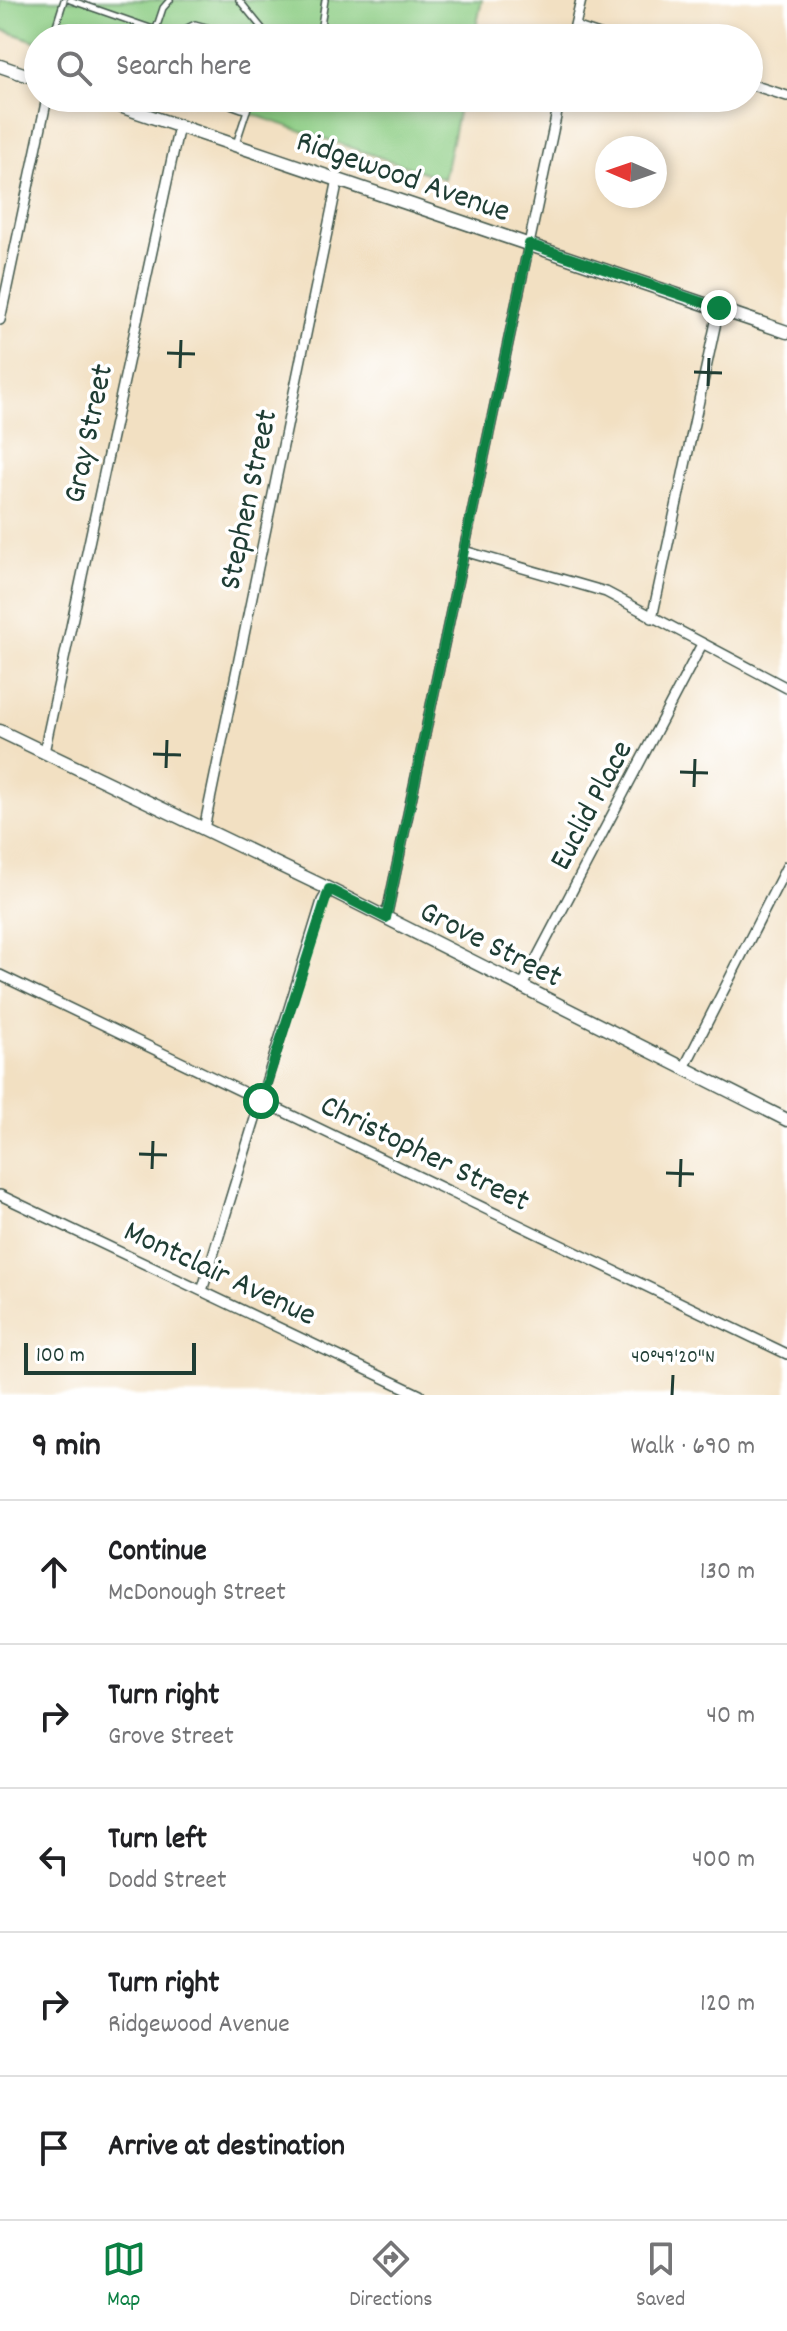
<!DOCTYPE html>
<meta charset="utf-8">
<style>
:root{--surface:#fff;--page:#f2f2f2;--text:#202124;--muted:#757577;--line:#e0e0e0;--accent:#0b8043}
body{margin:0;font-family:Dekko,sans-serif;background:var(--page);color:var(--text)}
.compass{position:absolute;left:595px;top:136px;width:72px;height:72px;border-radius:50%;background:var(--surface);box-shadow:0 4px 12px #0003;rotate:272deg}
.scale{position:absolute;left:24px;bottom:20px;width:172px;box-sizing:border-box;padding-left:8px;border:4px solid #1f3d34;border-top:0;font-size:22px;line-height:28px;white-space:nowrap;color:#1f3d34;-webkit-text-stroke:6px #fff;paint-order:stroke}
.stop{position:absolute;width:24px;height:24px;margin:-18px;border:6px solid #0b8043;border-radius:50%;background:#fff}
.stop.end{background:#0b8043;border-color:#fff;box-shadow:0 2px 8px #0008}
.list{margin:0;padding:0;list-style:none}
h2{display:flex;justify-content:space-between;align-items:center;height:104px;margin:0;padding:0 32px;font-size:34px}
h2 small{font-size:26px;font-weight:400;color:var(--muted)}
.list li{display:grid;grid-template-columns:52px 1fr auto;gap:24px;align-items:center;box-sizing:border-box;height:144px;padding:0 32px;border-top:2px solid var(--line)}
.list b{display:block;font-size:30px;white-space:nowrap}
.list p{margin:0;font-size:26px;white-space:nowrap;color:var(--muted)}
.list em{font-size:26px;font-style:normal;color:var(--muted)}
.icon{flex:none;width:44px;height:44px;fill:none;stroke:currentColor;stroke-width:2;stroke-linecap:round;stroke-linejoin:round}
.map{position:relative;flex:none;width:787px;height:1395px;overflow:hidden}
.search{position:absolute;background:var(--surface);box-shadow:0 4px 12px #0003;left:24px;right:24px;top:24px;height:88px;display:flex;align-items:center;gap:20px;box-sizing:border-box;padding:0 28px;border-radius:44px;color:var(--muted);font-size:30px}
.sheet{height:824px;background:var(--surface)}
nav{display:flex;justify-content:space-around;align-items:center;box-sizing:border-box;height:112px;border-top:2px solid var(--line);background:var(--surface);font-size:22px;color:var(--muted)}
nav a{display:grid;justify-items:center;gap:4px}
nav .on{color:var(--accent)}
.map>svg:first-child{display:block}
.green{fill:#8dcd84;stroke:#56855c;stroke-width:2}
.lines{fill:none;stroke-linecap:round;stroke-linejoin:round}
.lane-casing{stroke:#3f5549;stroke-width:8}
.street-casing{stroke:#3f5549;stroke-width:12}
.secondary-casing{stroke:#3f5549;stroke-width:15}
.lane{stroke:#fff;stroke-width:5}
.street{stroke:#fff;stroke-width:9}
.secondary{stroke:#fff;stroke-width:12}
.route{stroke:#0b8043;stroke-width:10}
.ticks{fill:none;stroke:#1f3d34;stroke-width:3}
.labels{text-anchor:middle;stroke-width:7;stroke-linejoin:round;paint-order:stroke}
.street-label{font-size:32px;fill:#1f3d34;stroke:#fff}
.ticks-label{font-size:20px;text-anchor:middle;fill:#1f3d34;stroke:#fff;stroke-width:7;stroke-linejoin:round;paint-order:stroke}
</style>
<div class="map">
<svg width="787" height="1395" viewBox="0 0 787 1395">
<rect width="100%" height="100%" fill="#fff"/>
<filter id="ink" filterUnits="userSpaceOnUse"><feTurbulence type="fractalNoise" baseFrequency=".0125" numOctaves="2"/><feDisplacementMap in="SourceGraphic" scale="16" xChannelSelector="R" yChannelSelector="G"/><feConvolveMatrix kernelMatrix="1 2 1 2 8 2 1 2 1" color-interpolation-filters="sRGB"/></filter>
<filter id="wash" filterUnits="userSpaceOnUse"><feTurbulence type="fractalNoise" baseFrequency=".006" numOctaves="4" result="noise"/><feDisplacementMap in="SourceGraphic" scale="32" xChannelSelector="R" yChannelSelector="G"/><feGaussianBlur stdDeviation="1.8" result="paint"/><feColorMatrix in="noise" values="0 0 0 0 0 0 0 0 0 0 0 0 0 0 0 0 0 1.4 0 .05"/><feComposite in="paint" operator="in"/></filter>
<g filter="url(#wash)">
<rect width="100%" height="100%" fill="#f2e0c2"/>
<path class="green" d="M 0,0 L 482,0 L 474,38 L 38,38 L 38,42 L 0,29 Z
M 204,98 L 461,98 L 444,179 Z"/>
</g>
<g filter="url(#ink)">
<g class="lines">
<defs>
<path id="lane" d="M 64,0 L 54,32 L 72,38
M 70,0 L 156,30
M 239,0 L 270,38
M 153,38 L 163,8 L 170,0
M 184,38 L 187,28 L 195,24 L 246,38
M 319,38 L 325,0
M 211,98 L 247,111
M 236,144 L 251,98"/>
<path id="street" d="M 575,27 L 608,38
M 572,38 L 581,0
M 749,84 L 787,96
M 0,320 L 47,98
M 464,551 L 606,592 L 787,688
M 652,618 L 719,308
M 44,752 L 179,126
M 204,829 L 338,179
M 386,918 L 560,98
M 0,975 L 787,1354
M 522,986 L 701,646
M 684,1068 L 787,866
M 0,1195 L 420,1395
M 202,1291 L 322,901 L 329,889"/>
<path id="secondary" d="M 0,66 L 38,79
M 96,98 L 787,332
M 0,731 L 329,889 L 787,1120"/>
</defs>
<use href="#lane" class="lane-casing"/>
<use href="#street" class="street-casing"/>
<use href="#secondary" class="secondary-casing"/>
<use href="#lane" class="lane"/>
<use href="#street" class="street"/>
<use href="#secondary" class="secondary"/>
</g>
</g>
<g class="lines" filter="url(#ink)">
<path class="route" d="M 261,1101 L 329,889 L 386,918 L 529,244 L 719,308"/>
</g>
<path class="ticks" d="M 167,353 L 195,354M 180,368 L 181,340M 694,372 L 722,373M 708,386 L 709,358M 153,754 L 181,755M 166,768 L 167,740M 680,772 L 708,773M 694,787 L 695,759M 139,1154 L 167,1155M 152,1169 L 153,1141M 666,1173 L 694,1174M 680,1187 L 681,1159M 672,1395 L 673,1375"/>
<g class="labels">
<g class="street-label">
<text transform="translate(404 174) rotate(19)" y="11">Ridgewood Avenue</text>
<text transform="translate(86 433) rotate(-78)" y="11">Gray Street</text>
<text transform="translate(246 499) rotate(-78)" y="11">Stephen Street</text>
<text transform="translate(589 804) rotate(-62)" y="11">Euclid Place</text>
<text transform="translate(492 942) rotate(27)" y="11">Grove Street</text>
<text transform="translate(426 1151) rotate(26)" y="11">Christopher Street</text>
<text transform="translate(221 1271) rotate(25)" y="11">Montclair Avenue</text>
</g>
</g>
<g class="ticks-label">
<text x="673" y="1362">40°49'20"N</text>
</g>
</svg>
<svg class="compass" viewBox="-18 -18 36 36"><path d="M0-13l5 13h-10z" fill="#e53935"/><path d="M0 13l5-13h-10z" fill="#757577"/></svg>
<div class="scale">100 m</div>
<div class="stop" style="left:261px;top:1101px"></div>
<div class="stop end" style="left:719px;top:308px"></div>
<div class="search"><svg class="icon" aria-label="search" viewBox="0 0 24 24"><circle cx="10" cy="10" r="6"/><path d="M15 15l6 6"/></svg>Search here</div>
</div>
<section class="sheet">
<h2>9 min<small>Walk · 690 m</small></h2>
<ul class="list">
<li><svg class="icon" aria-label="ahead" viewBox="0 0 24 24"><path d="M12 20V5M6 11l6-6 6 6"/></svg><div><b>Continue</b><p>McDonough Street</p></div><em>130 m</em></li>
<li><svg class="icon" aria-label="right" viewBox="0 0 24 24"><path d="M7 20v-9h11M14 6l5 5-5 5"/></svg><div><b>Turn right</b><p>Grove Street</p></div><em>40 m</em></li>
<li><svg class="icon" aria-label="left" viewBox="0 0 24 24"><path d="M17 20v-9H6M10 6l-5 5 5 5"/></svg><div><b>Turn left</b><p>Dodd Street</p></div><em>400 m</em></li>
<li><svg class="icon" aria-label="right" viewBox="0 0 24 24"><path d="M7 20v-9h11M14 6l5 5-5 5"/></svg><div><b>Turn right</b><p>Ridgewood Avenue</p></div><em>120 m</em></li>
<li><svg class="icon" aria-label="arrive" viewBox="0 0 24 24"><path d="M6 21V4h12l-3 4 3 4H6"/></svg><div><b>Arrive at destination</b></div></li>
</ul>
</section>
<nav>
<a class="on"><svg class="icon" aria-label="map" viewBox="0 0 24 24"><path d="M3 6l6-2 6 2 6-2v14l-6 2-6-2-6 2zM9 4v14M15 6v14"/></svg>Map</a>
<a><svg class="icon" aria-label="directions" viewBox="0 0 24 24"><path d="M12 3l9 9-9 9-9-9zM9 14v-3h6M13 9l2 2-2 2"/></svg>Directions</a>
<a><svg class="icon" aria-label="saved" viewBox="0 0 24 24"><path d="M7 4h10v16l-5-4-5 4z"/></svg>Saved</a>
</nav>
